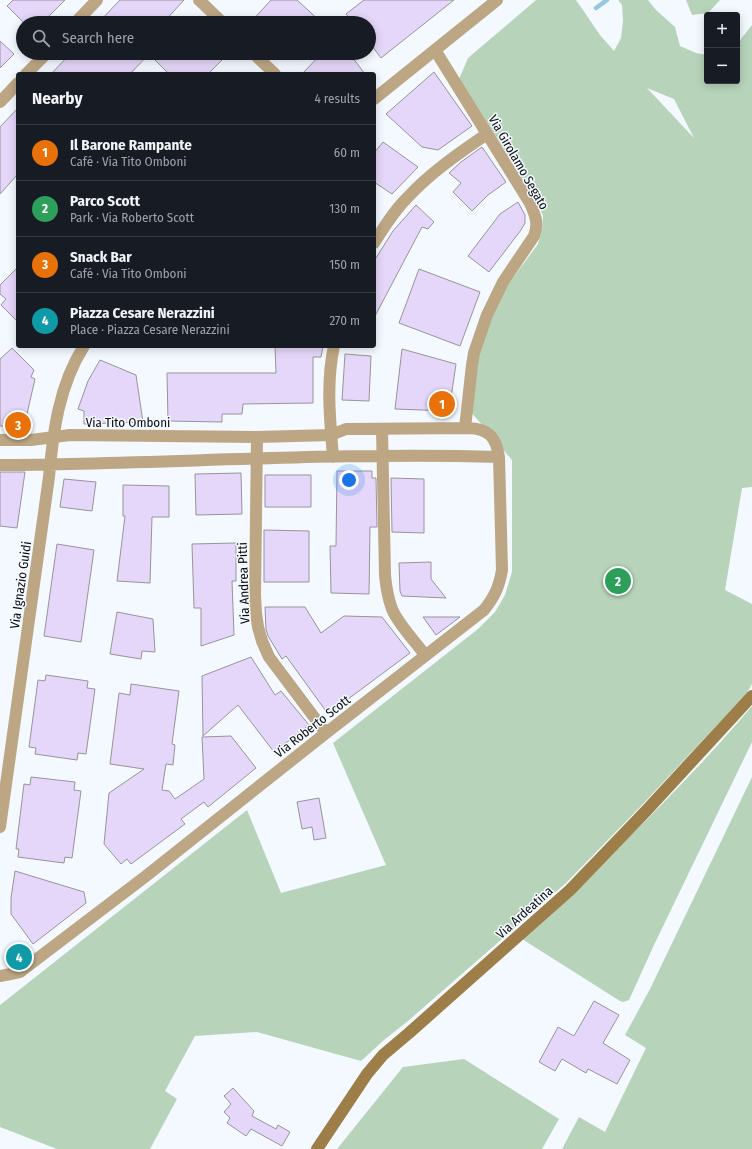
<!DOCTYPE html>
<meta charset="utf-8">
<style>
:root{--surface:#171b24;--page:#20242c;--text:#f1f3f6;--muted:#9ea1a6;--line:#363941;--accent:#7c3aed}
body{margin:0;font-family:"Fira Sans Condensed",sans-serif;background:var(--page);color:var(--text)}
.controls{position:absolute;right:12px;top:12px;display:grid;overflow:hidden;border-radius:4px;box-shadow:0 2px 10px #0003}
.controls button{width:36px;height:36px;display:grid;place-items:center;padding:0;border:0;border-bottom:1px solid var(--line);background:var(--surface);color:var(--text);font:20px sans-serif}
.you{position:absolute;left:349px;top:480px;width:14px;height:14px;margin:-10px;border:3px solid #fff;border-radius:50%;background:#1a73e8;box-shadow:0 0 0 6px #1a73e833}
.badge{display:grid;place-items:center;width:26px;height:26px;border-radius:50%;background:var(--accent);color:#fff;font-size:13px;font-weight:700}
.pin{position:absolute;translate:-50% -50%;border:2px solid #fff;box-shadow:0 1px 4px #0006}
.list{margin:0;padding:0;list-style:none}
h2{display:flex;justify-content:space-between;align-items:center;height:52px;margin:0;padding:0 16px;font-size:17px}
h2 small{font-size:13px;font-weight:400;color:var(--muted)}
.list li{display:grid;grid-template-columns:26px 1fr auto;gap:12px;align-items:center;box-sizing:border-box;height:56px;padding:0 16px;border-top:1px solid var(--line)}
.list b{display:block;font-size:15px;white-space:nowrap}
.list p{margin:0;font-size:13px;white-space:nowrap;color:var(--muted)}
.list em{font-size:13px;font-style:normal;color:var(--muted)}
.icon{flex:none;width:22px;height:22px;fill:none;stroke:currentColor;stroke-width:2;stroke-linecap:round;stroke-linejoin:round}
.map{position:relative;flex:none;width:752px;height:1149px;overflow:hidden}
.search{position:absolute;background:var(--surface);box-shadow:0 2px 10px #0003;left:16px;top:16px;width:360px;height:44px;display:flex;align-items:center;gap:10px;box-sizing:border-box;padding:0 14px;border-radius:22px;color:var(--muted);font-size:15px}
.panel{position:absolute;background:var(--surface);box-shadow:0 2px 10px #0003;left:16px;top:72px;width:360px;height:276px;border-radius:4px}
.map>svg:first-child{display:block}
.green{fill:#b7d4bb;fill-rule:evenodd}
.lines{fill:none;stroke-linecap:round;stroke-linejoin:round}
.stream{stroke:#97c6de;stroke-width:4.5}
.building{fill:#e5d7f9;stroke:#97949b}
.street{stroke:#bca683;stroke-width:12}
.secondary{stroke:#9d7e48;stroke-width:12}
.labels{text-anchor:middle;stroke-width:3;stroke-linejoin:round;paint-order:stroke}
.street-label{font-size:13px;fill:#0b0d0f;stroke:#f3f9ff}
</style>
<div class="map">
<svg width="752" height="1149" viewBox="0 0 752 1149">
<rect width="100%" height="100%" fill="#f3f9ff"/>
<path class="green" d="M 536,0 L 576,0 L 600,35 L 614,51 L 621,38 L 623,21 L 622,5 L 618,0 L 648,0 L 656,10 L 675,27 L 680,46 L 696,53 L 707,55 L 707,81 L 737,81 L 737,44 L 752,25 L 752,487 L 742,488 L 725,590 L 752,604 L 752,684 L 746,694 L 641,806 L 566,883 L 408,1021 L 384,1040 L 361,1061 L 257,1032 L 195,1036 L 165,1091 L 177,1099 L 150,1149 L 57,1149 L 0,1127 L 0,1005 L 247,810 L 281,893 L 386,865 L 333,743 L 478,629 L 495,612 L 505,595 L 512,572 L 512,460 L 470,411 L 479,351 L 502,293 L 538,244 L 542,229 L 543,216 L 537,201 L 459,79 L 468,58 ZM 647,88 L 674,99 L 694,138 Z
M 686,0 L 720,0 L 708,13 L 692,15 Z
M 752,706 L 752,742 L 654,945 L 629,1000 L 623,1002 L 620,1001 L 522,939 C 602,864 682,789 752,706 Z
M 752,777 L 752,1149 L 562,1149 L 579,1117 L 605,1132 L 646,1048 L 625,1035 L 650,989 Z
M 464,1059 L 559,1119 L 542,1149 L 337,1149 L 403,1067 Z"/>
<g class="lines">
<path class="stream" d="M 596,8 L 607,0"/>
</g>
<path class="building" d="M 13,0 L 65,0 L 42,23 L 24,23 L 7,6 Z
M 120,0 L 184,0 L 163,23 L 98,23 Z
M 271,0 L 297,0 L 322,23 L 250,23 Z
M 364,0 L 454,0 L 381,58 L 369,42 L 369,23 L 354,23 L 346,14 Z
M 0,41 L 14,54 L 0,68 Z
M 71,53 L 229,53 L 208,74 L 169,74 L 149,54 L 130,74 L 51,74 Z
M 322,53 L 349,53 L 365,74 L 302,74 Z
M 434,72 L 472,126 L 438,150 L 422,147 L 386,114 Z
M 18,108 L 18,174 L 0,194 L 0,127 Z
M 383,142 L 418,167 L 392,194 L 374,182 L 374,153 Z
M 482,147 L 506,182 L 488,195 L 472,211 L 453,192 L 461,183 L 449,173 L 461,162 Z
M 518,202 L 525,215 L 525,223 L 521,230 L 489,272 L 468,256 L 500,214 Z
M 416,205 L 434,222 L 428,229 L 422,227 L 374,318 L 374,261 L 393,231 Z
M 18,267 L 18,322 L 1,305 L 6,299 L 0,294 L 0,285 Z
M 419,269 L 480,292 L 460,346 L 399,323 Z
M 275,346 L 323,346 L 321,357 L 313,357 L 313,403 L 243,404 L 242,414 L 222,414 L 222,422 L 168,421 L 167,373 L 276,373 Z
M 12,348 L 34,370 L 31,377 L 35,379 L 24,427 L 0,426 L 0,359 Z
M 402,349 L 456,364 L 449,411 L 395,409 Z
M 345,354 L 371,356 L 369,401 L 342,400 Z
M 100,360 L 136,375 L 143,422 L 84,424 L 84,411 L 78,409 L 88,381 Z
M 337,471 L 372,471 L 372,478 L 376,478 L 377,527 L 370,527 L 369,594 L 331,593 L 330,546 L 336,546 Z
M 0,472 L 25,472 L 17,528 L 0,526 Z
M 241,473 L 242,514 L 196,515 L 195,474 Z
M 265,475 L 311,475 L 311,507 L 265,507 Z
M 391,478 L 424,479 L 424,533 L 392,532 Z
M 64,479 L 96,482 L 92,511 L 60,507 Z
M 123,485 L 169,486 L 169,517 L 152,517 L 150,583 L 117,581 L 125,516 L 123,516 Z
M 264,530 L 309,531 L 309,582 L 264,582 Z
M 236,543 L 236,581 L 232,581 L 234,635 L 201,646 L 201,608 L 194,608 L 192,544 Z
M 57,544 L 94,550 L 81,642 L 44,636 Z
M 431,562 L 431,579 L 446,598 L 402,596 L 400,591 L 399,563 Z
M 265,607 L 305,607 L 321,633 L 344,616 L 382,617 L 410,653 L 328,714 L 286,656 L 282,659 L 268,636 L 266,629 Z
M 117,612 L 153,619 L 155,652 L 142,651 L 141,659 L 110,654 Z
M 423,617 L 460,617 L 436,635 Z
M 251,657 L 275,695 L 281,691 L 309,725 L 274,752 L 238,705 L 203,736 L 202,676 Z
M 46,675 L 88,681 L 87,688 L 95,689 L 86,754 L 78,753 L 77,760 L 35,754 L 36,748 L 29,747 L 38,680 L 45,681 Z
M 131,684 L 179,691 L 172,744 L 175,745 L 173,765 L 166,764 L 162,790 L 169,791 L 175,799 L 204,779 L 202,737 L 231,736 L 256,768 L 208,807 L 204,802 L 181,819 L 185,824 L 131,864 L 127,859 L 121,864 L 104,844 L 109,793 L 144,769 L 110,764 L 119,693 L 130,695 Z
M 31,777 L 75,782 L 74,790 L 81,791 L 72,858 L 65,857 L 64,863 L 18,857 L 19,849 L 16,849 L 24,784 L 30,785 Z
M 319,798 L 326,838 L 314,840 L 312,827 L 302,829 L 297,802 Z
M 15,871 L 84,892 L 86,903 L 33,944 L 11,914 L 11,898 Z
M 594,1001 L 619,1015 L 603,1043 L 630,1060 L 617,1084 L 588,1069 L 586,1073 L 562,1059 L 555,1071 L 539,1062 L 558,1027 L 574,1036 Z
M 233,1088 L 254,1111 L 252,1116 L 276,1129 L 278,1125 L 290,1132 L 282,1146 L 251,1129 L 246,1136 L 227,1123 L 230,1118 L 224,1112 L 231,1104 L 224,1096 Z"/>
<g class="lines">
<path class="street" d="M 199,0 L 223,23
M 75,23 L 97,0
M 435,50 L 530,203 C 535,215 539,223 534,236 L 503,282 L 487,315 L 474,353 L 472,365 L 465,428
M 253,53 L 275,74
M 26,74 L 47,53
M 374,99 L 497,0
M 0,102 L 18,83
M 374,243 C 384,227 394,211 407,198 C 430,173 459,153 487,134
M 382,429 L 385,575 C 386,587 388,598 392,609 C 398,624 415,641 425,655
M 257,437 L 255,595 L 256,613 L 258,627 L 262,641 L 269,657 L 326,733
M 0,440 L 31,440 L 70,435 L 257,437 L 331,435 L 346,429 L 469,428 C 489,429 496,437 499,457 C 333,452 166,464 0,465
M 333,457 C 330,420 326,382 334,346
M 0,827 L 49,477 C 53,432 59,385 84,346
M 0,976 L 20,972 L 33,962 L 146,876 L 326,733 L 484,610 C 495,596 499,587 502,570 L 499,457"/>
<path class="secondary" d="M 317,1149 L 367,1074 L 383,1055 L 409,1033 L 570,890 L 646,811 L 752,696"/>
</g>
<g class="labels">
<g class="street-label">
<text transform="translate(519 162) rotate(60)" y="5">Via Girolamo Segato</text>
<text x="128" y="427">Via Tito Omboni</text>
<text transform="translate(243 583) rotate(-92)" y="5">Via Andrea Pitti</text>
<text transform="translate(20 585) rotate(-82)" y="5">Via Ignazio Guidi</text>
<text transform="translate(312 726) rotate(-38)" y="5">Via Roberto Scott</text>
<text transform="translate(524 912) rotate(-42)" y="5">Via Ardeatina</text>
</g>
</g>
</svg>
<div class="controls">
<button>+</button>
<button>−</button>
</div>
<div class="you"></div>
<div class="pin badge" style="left:442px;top:404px;background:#e8710a">1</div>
<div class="pin badge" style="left:618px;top:581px;background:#2e9e5b">2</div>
<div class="pin badge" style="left:18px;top:425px;background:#e8710a">3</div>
<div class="pin badge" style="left:19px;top:957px;background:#0f9aa8">4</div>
<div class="search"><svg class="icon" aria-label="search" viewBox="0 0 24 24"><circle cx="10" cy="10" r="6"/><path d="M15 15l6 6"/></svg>Search here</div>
<section class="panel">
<h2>Nearby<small>4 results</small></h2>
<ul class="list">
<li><span class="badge" style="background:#e8710a">1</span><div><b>Il Barone Rampante</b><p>Café · Via Tito Omboni</p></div><em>60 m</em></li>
<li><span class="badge" style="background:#2e9e5b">2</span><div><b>Parco Scott</b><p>Park · Via Roberto Scott</p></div><em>130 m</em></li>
<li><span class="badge" style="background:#e8710a">3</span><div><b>Snack Bar</b><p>Café · Via Tito Omboni</p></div><em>150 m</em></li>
<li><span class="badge" style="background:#0f9aa8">4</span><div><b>Piazza Cesare Nerazzini</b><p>Place · Piazza Cesare Nerazzini</p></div><em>270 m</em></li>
</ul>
</section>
</div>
